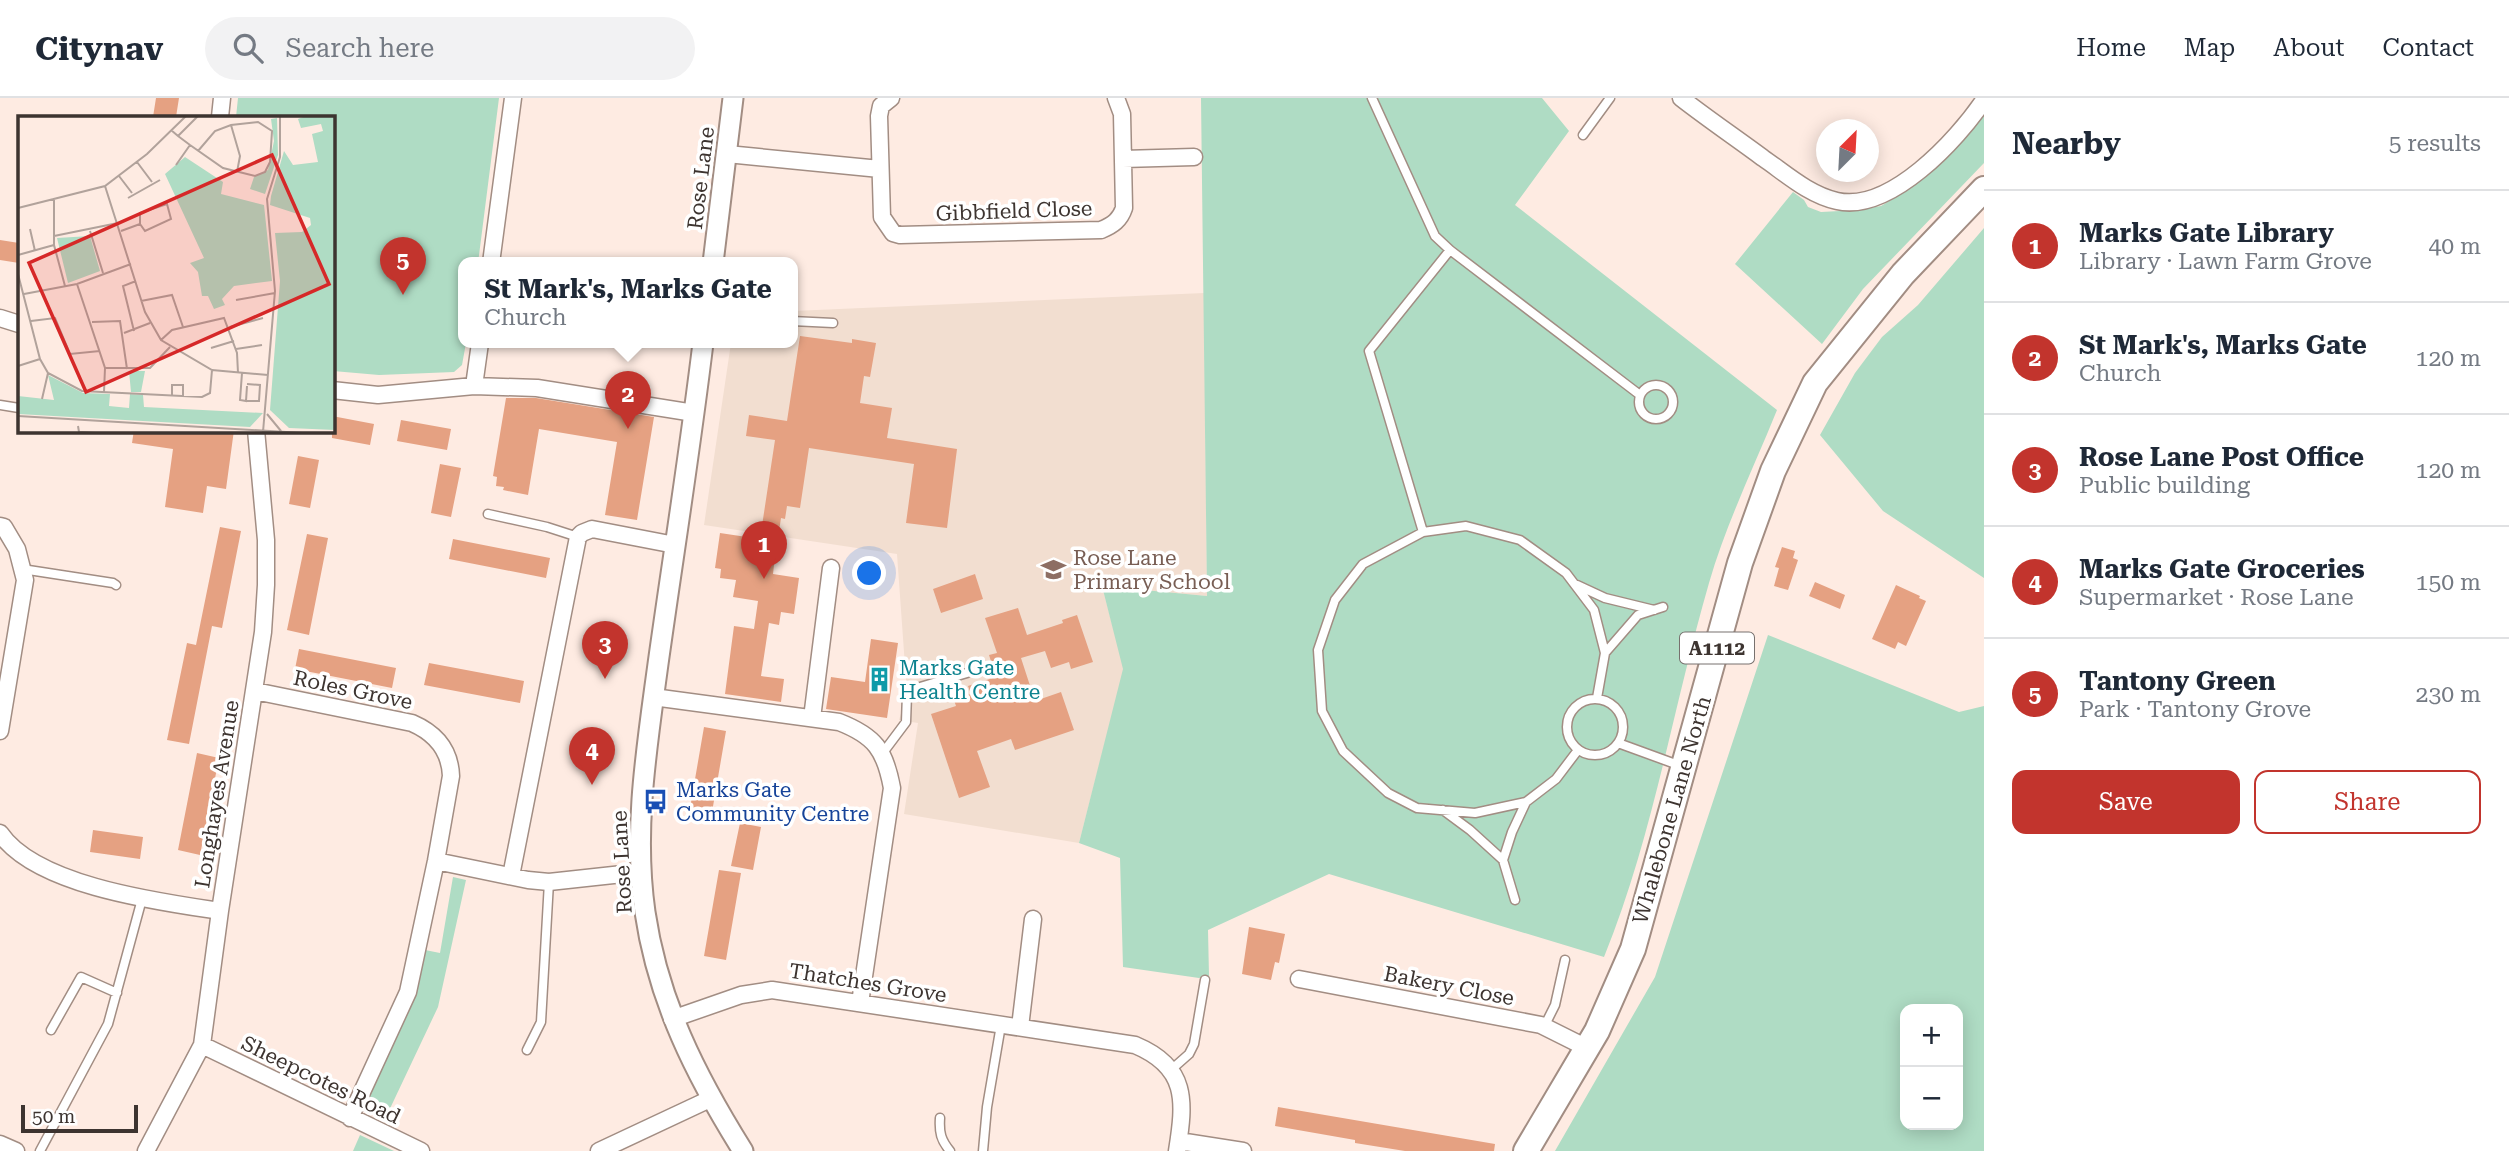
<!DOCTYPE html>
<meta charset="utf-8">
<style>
:root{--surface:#fff;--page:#f2f2f3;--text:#1f2937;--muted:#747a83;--line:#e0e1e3;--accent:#c2342d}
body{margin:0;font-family:"Roboto Serif",serif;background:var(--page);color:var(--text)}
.controls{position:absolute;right:21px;bottom:21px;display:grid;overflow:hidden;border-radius:14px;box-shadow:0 4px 18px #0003}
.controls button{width:63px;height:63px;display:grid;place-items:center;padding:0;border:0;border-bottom:2px solid var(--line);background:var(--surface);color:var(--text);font:35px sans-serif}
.compass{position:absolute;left:1816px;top:21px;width:63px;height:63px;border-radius:50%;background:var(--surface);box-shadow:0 4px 18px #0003;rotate:24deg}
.scale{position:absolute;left:21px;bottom:18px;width:117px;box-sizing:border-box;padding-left:7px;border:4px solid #3d3430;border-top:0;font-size:19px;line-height:24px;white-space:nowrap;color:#3d3430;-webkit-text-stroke:5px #fff;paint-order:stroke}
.you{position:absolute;left:870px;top:476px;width:24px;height:24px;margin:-18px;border:5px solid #fff;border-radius:50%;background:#1a73e8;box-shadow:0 0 0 10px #1a73e833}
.badge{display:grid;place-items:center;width:46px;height:46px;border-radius:50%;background:var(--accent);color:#fff;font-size:23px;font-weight:700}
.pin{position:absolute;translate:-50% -58px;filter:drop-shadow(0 2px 4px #0008)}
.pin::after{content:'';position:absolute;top:37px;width:24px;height:21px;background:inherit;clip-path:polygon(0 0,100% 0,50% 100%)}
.popup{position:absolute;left:458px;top:159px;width:340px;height:91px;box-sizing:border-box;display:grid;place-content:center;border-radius:14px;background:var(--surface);filter:drop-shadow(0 2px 5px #0005);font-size:23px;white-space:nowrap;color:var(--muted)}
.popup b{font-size:26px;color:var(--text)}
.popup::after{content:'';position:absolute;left:50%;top:100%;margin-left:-14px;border:14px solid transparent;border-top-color:var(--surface)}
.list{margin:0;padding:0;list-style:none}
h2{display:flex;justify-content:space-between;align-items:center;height:91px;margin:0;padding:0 28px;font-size:30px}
h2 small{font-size:23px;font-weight:400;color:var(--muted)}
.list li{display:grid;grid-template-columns:46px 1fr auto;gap:21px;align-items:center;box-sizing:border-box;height:112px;padding:0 28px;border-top:2px solid var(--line)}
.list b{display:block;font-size:26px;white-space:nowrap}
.list p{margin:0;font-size:23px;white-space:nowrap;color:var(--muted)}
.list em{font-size:23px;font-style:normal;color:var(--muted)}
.actions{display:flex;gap:14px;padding:21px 28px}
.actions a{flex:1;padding:16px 0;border:2px solid var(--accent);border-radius:14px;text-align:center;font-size:24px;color:var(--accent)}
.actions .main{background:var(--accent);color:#fff}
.icon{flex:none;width:38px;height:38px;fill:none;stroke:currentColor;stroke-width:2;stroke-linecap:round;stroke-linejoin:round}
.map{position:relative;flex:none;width:1984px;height:1053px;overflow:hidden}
header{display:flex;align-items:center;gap:42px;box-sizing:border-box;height:98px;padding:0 35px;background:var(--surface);border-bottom:2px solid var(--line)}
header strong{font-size:33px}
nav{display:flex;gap:38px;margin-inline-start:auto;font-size:24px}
.search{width:490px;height:63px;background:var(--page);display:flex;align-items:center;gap:18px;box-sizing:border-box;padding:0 24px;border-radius:38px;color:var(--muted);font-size:26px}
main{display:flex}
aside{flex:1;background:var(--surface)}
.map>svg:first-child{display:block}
.education{fill:#f2ded0}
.green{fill:#afdcc4;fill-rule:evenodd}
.building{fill:#e5a182}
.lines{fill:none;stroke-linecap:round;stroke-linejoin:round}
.service-casing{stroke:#a28d83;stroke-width:11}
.minor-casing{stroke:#a28d83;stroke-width:19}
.tertiary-casing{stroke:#a28d83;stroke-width:23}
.primary-casing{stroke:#a28d83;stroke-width:28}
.service{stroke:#fff;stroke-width:8}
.minor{stroke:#fff;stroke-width:16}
.tertiary{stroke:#fff;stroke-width:19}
.primary{stroke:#fff;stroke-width:24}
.labels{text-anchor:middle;stroke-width:7;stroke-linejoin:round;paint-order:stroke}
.shield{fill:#fff;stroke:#77716e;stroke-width:2}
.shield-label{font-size:19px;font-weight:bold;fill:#3d3430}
.street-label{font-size:21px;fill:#3d3430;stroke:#fff}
.education-label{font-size:21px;fill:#785e54;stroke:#fff;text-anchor:start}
.culture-label{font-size:21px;fill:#0d838f;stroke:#fff;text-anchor:start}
.transit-label{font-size:21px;fill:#164399;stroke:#fff;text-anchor:start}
.inset-road{fill:none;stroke:#b1a29b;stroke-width:2}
.view{fill:#d62828;fill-opacity:0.15;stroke:#d62828;stroke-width:3.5}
.inset-edge{fill:none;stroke:#3d3430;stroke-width:3.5}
</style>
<header>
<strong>Citynav</strong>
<div class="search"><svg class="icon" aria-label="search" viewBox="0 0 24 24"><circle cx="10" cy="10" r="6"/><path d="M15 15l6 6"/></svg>Search here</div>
<nav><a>Home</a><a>Map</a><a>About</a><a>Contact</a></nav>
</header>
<main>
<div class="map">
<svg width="1984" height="1053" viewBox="0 0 1984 1053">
<rect width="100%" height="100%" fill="#feebe2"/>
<path class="education" d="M 1204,195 L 1207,498 L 1102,488 L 1124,571 L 1079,745 L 904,716 L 918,625 L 899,622 L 907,596 L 897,456 L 704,427 L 731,245 L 792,245 L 793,213 Z"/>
<path class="green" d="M 238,0 L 499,0 L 478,165 L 463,165 L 463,245 L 466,245 L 462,267 L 454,274 L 379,277 L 333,273 L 332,19 L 236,19 Z
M 1201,0 L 1542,0 L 1569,33 L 1515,107 L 1777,312 C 1754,369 1726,426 1709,485 C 1673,609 1653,739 1604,859 L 1329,776 L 1208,832 L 1209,878 L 1199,880 L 1123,869 L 1120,760 L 1079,745 L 1123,571 L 1102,488 L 1207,498 Z
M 1984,11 L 1984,65 L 1863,191 L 1822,246 L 1735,166 L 1793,94 L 1804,102 L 1808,109 L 1821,114 L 1859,112 L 1881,108 L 1911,90 Z
M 1984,130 L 1984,480 L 1883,413 L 1820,337 L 1855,275 L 1882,239 L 1918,207 Z
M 1768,537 L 1959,614 L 1984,608 L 1984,1053 L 1555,1053 L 1655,879 ZM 1958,911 L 1958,1027 L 1905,1027 L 1905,911 Z
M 453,779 L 466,782 L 438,909 L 386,1019 L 373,1013 L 369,1004 L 370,999 L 367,997 L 412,904 L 425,852 L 440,855 Z
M 360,1037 L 394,1053 L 353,1053 Z"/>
<path class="building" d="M 156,0 L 179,0 L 176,19 L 153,19 Z
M 0,142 L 19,145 L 19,165 L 0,162 Z
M 800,238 L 852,245 L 852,241 L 876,245 L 870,279 L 864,278 L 860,305 L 892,310 L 887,340 L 957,351 L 947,430 L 906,425 L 914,366 L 809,350 L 800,410 L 787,408 L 785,421 L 781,420 L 774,467 L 773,476 L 799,480 L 794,516 L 781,514 L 779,527 L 769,525 L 761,578 L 784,581 L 781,604 L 725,596 L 734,528 L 754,531 L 758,503 L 733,499 L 736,482 L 720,480 L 721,471 L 715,470 L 720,435 L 760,441 L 775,342 L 746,338 L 749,317 L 787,323 Z
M 506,300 L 536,300 L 654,319 L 637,422 L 605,417 L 617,344 L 539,331 L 528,397 L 503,392 L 504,389 L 496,388 L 497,379 L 493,378 Z
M 332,318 L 374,326 L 370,347 L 332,340 Z
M 401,322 L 451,331 L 447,352 L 397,343 Z
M 134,332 L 234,332 L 226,391 L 207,388 L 203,415 L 165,409 L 173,351 L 132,345 Z
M 298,358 L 319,362 L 310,410 L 289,406 Z
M 440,366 L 461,370 L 451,419 L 431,415 Z
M 220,429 L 241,433 L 222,530 L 212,528 L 189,646 L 167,642 L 187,545 L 196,547 Z
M 307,436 L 328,440 L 309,537 L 287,532 Z
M 453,441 L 550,460 L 546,480 L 449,461 Z
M 1782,449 L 1795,453 L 1793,460 L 1798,462 L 1788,492 L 1774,488 L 1779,470 L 1775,469 Z
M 975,476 L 983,501 L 941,515 L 933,491 Z
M 1815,484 L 1845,497 L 1840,511 L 1809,498 Z
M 1896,487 L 1920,498 L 1919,500 L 1926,503 L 1906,548 L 1898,544 L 1895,551 L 1872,541 Z
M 1018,510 L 1027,537 L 1063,525 L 1062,522 L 1077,517 L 1093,564 L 1071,571 L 1069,564 L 1051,570 L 1045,553 L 1021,560 L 1035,603 L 1061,594 L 1074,632 L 1015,652 L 1011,641 L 977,653 L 990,689 L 959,700 L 931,616 L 956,608 L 954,602 L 971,596 L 968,588 L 996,579 L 989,557 L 997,555 L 985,520 Z
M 871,541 L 898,545 L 887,620 L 826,611 L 831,579 L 865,584 Z
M 299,551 L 396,570 L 392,590 L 295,571 Z
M 429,565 L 524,583 L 520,605 L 424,587 Z
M 704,629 L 726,633 L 711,720 L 689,716 Z
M 197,655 L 219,660 L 200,757 L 178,752 Z
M 740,725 L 761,729 L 753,772 L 731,768 Z
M 93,732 L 143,739 L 140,761 L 90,754 Z
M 719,772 L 741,775 L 726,862 L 704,858 Z
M 1249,829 L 1285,836 L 1279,865 L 1275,864 L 1271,882 L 1242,876 Z
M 1278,1009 L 1495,1046 L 1494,1053 L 1405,1053 L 1355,1045 L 1355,1042 L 1275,1028 Z"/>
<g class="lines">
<defs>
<path id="service" d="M 1372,0 L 1435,138 L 1450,152
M 1583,37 L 1610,0
M 792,223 L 833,225
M1639 304a17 17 0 1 1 34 0a17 17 0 1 1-34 0Z
M 0,307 L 19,310
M 488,416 L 547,429 L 578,439
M 1423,434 L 1369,253 L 1450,152 L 1640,297
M 22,471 L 113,485 L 116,487
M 1577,487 L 1605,500 L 1654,512
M 1605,555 L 1638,517 L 1663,509
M1567 629a28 28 0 1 1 56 0a28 28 0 1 1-56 0Z
M 1618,645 L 1681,668
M 1578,652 L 1556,681 L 1526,704 L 1475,715 L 1417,710 L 1388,695 L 1343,653 L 1322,613 L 1318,552 L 1335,502 L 1363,466 L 1423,434 L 1466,428 L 1520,442 L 1566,475 L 1594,512 L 1605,555 L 1597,600
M 882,656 L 906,624 L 907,596 L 910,592 L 967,575
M 1443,712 L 1470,732 L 1503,762 L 1515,802
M 1503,762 L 1512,734 L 1526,704
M 1544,929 L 1555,907 L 1565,862
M 51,932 L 81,879 L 117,895
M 527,952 L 541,924 L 549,784
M 1172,971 L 1189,956 L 1194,946 L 1205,882
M 940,1020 C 939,1035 941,1042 950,1053
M 40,1053 L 108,926 L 142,801
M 983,1053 L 987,1009 L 1001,927"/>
<path id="minor" d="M 891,0 L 881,8 L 879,18 L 882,119 L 893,135 L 900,137 L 1101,132 C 1113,127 1120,122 1124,110 L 1122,16 L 1116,0
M 1681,0 C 1708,21 1736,40 1763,60 C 1785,75 1809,97 1837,103 C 1890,115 1957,42 1984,2
M 220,19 L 222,0
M 727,56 L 880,71
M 1123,61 L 1194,59
M 491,165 L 513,0
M 0,220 L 19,226
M 474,288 L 480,245
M 332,292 L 378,297 L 474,288 L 537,290 L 694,315
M 0,428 L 4,429 L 17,451 L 25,482 L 0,633
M 255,593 L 412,625 C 435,635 450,652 451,678 L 436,763 L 408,894 L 350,1020
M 653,599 L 839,624 C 875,638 885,652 892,690 L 860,905
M 812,620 L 831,470
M 0,735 C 36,788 160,804 220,813
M 436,763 L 528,782 L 549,784 L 641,774
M 511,778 L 578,439 L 582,435 L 592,431 L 675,447
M 1299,881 L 1541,927 L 1587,950
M 672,921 L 741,897 L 772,892 L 1135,947 C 1188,969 1185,1003 1177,1053
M 1020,929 L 1033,821
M 202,947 L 421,1053
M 1179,1043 L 1243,1053
M 0,1046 L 16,1053
M 146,1053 L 202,947 L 220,813 L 263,534 L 266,487 L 266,442 L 256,332
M 599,1053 L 710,1001"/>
<path id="tertiary" d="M 713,165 L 733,0
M 703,245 C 690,353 673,459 658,566 C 647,648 633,731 645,814 C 658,903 696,978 743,1053"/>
<path id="primary" d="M 1526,1053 L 1597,933 L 1633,851 L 1740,465 L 1773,373 L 1815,285 L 1903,176 L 1984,91"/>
</defs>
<use href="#service" class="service-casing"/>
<use href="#minor" class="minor-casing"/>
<use href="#tertiary" class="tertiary-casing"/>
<use href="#primary" class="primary-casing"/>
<use href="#service" class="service"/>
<use href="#minor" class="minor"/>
<use href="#tertiary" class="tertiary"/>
<use href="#primary" class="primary"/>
</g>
<defs>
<symbol id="school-bare" viewBox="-9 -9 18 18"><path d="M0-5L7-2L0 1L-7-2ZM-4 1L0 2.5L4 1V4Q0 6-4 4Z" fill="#8d6e63" stroke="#fff" stroke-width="2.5" paint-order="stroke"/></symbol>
<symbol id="building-bare" viewBox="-9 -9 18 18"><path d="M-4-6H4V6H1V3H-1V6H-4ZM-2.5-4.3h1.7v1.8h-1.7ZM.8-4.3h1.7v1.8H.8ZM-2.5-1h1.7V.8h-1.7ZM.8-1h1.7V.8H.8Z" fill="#0f9aa8" stroke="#fff" stroke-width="2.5" paint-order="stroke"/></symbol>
<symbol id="bus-bare" viewBox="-9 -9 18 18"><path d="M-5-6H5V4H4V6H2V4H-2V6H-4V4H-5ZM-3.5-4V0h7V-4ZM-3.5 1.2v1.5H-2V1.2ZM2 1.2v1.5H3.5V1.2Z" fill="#1a4fb4" stroke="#fff" stroke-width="2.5" paint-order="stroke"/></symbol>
</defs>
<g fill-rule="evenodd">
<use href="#school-bare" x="1036" y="454" width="35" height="35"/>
<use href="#building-bare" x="862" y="564" width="35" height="35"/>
<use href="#bus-bare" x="638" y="686" width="35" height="35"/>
</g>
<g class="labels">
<rect class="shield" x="1680" y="534.5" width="74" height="31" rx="5"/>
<g class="shield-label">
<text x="1717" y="557">A1112</text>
</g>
<g class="street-label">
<text transform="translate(701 80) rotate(-83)" y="7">Rose Lane</text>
<text transform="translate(1014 113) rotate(-2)" y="7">Gibbfield Close</text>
<text transform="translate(353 592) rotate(12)" y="7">Roles Grove</text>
<text transform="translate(217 696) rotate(-81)" y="7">Longhayes Avenue</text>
<text transform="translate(1672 712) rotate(-74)" y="7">Whalebone Lane North</text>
<text transform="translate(622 764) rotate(-93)" y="7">Rose Lane</text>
<text transform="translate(868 885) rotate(9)" y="7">Thatches Grove</text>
<text transform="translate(1449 888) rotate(11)" y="7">Bakery Close</text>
<text transform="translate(321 982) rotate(26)" y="7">Sheepcotes Road</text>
</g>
<g class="education-label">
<text x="1073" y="467">Rose Lane<tspan x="1073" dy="24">Primary School</tspan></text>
</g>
<g class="culture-label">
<text x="899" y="577">Marks Gate<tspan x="899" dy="24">Health Centre</tspan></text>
</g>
<g class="transit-label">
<text x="676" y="699">Marks Gate<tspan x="676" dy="24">Community Centre</tspan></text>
</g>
</g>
<g transform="translate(18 18)">
<rect width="317" height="317" fill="#feebe2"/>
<path d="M 288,0 L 317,0 L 317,314 L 271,312 L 252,294 L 262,165 L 257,117 L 284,116 L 293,109 L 292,102 L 252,89 L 253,80 L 266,35 L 275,49 L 300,46 L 294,18 L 305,15 L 303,8 L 283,12 L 280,3 ZM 259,2 L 260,39 L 247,78 L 232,73 L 236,61 L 250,54 L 256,25 L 253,3 ZM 167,41 L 205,66 L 203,78 L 246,89 L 254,165 L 216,170 L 204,183 L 207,189 L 196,193 L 190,180 L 184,180 L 180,156 L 172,147 L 186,142 L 147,58 ZM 72,120 L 82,155 L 50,167 L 39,122 ZM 111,255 L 127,255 L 123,276 L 113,276 ZM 30,259 L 65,277 L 92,278 L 91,290 L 111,292 L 112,278 L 125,279 L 126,291 L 245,297 L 232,311 L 0,298 L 0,280 L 36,284 Z" fill="#afdcc4"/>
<path class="inset-road" d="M 213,9 L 222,40 L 219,56M 153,14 L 160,20 L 172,29 L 205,52 L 237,60 L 247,56 L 252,46 L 254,15 L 240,6 L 213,9 L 197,15 L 180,35M 160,20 L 180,0M 119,46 L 134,66M 158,49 L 172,29M 101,60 L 114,77M 87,70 L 127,196 L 143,224 L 194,254 L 250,259M 36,82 L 36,129 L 47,170M 110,82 L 142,64M 0,92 L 87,70 L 129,38 L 168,0M 12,113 L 17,135M 72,115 L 85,157M 103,115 L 122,108 L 122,97 L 149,88 L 153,103 L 127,115 L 122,108M 36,120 L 100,107M 0,139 L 36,129M 0,158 L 22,243 L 30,257 L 64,275 L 184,281 L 192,277 L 194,254M 59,168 L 87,252 L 86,276M 6,178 L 59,168 L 113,148M 218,184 L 257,177M 123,185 L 154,179 L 165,211M 13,205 L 37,202 L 52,238 L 82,235M 74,206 L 102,205 L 109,253M 212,211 L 245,202M 116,215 L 105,170 L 118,165M 106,217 L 132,207M 143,224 L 154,214 L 206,202 L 219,237 L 220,257M 193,232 L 216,225M 218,233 L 244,229M 0,250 L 22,243M 87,252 L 132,252 L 152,231M 224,257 L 222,284 L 228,285 L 229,270M 154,279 L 154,269 L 165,269 L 165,280M 24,283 L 30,257M 228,285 L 241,285 L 242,269 L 229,268M 249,298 L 263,315M 0,300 L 284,317M 60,310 L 61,316 L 77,317M 245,316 L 257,175 L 249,83 L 262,41 L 262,0"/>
<path class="view" d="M 254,39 L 311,168 L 68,276 L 11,147 Z"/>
<rect width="317" height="317" class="inset-edge"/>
</g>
</svg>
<div class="controls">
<button>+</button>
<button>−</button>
</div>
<svg class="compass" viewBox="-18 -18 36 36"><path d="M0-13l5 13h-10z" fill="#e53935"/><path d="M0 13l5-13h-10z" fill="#747a83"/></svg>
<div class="scale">50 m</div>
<div class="you"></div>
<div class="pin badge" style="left:764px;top:481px">1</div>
<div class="pin badge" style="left:628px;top:331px">2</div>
<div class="popup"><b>St Mark's, Marks Gate</b>Church</div>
<div class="pin badge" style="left:605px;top:581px">3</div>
<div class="pin badge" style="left:592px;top:687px">4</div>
<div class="pin badge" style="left:403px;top:197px">5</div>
</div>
<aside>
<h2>Nearby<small>5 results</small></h2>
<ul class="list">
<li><span class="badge">1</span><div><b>Marks Gate Library</b><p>Library · Lawn Farm Grove</p></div><em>40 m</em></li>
<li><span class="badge">2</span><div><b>St Mark's, Marks Gate</b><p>Church</p></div><em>120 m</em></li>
<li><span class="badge">3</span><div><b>Rose Lane Post Office</b><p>Public building</p></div><em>120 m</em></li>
<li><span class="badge">4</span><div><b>Marks Gate Groceries</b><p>Supermarket · Rose Lane</p></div><em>150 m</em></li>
<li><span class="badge">5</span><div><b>Tantony Green</b><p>Park · Tantony Grove</p></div><em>230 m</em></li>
</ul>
<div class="actions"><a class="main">Save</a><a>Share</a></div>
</aside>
</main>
